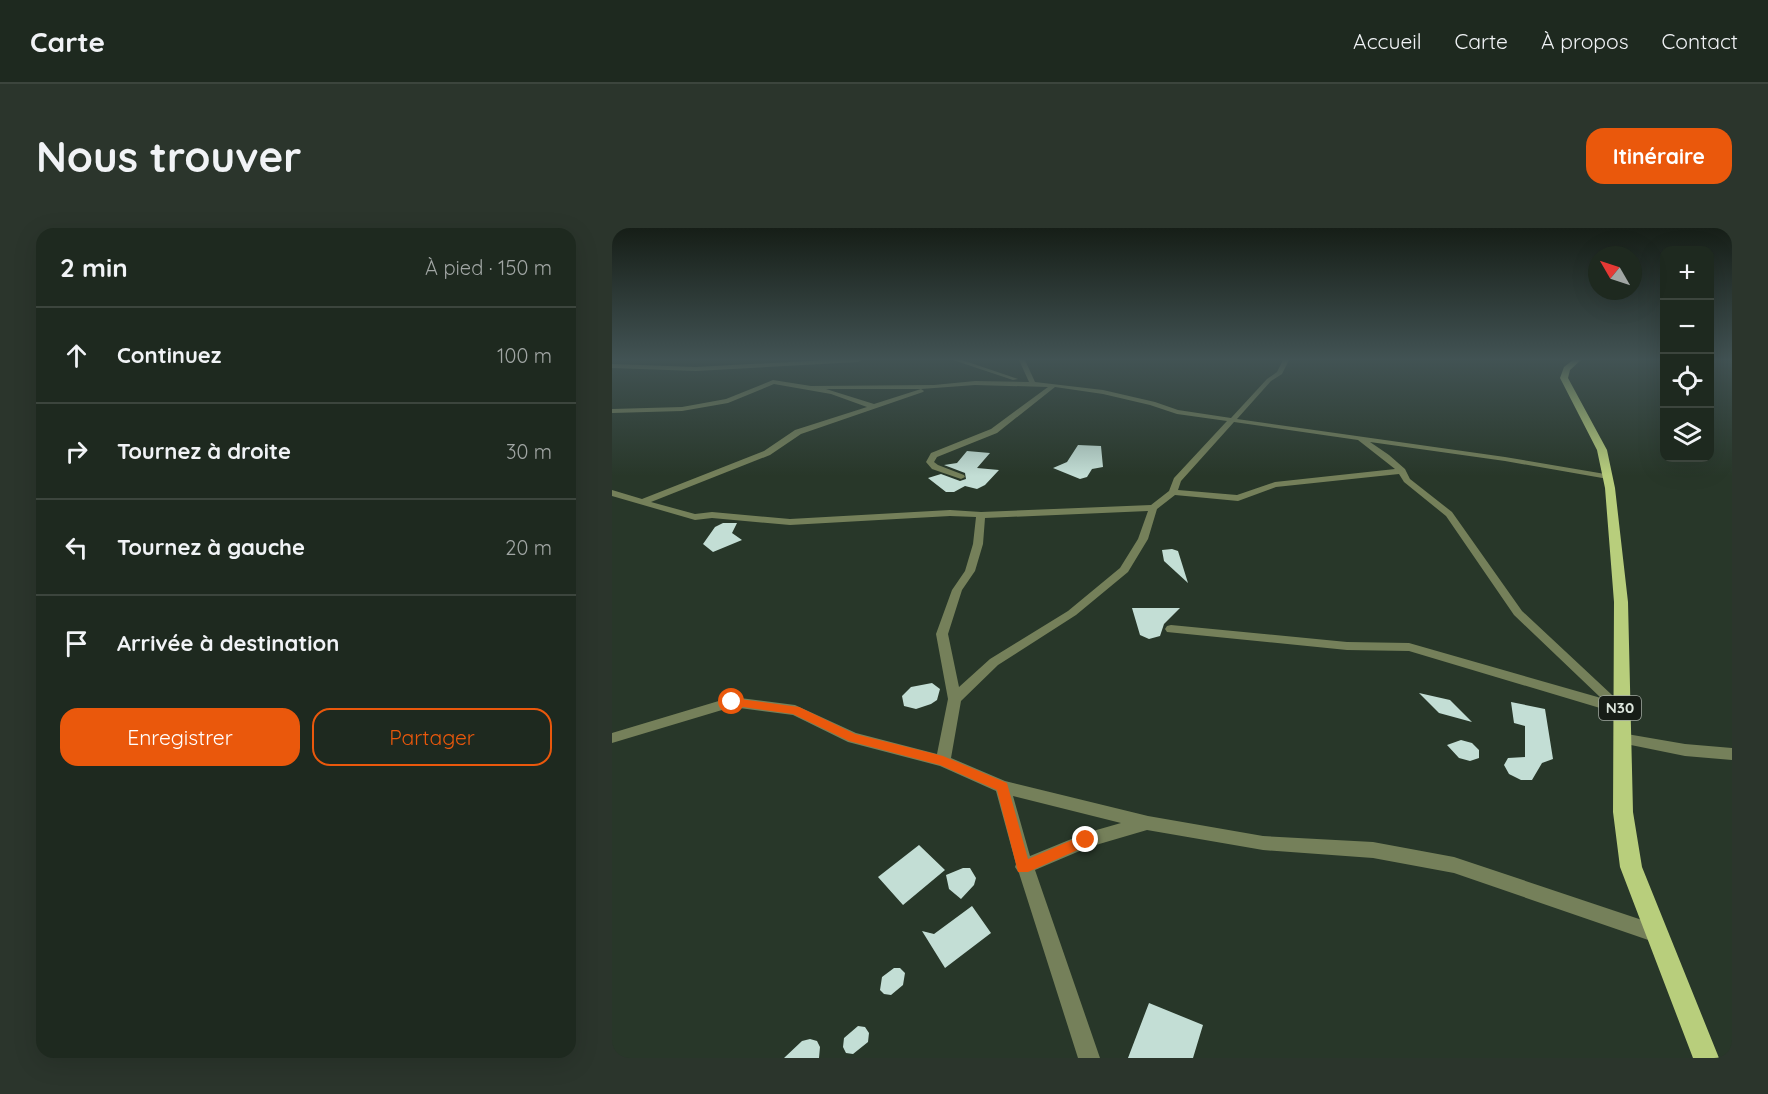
<!DOCTYPE html>
<html lang="fr">
<meta charset="utf-8">
<style>
:root{--surface:#1e291f;--page:#2b352c;--text:#f1f3f6;--muted:#a1a6a4;--line:#3c453d;--accent:#ea580c}
body{margin:0;font-family:Quicksand,sans-serif;background:var(--page);color:var(--text)}
.controls{position:absolute;right:18px;top:18px;display:grid;overflow:hidden;border-radius:12px;box-shadow:0 6px 24px #0002}
.controls button{width:54px;height:54px;display:grid;place-items:center;padding:0;border:0;border-bottom:2px solid var(--line);background:var(--surface);color:var(--text);font:30px sans-serif}
.compass{position:absolute;left:976px;top:18px;width:54px;height:54px;border-radius:50%;background:var(--surface);box-shadow:0 6px 24px #0002;rotate:309deg}
.stop{position:absolute;width:18px;height:18px;margin:-14px;border:4px solid #ea580c;border-radius:50%;background:#fff}
.stop.end{background:#ea580c;border-color:#fff;box-shadow:0 2px 6px #0008}
.list{margin:0;padding:0;list-style:none}
h2{display:flex;justify-content:space-between;align-items:center;height:78px;margin:0;padding:0 24px;font-size:26px}
h2 small{font-size:20px;font-weight:400;color:var(--muted)}
.list li{display:grid;grid-template-columns:39px 1fr auto;gap:18px;align-items:center;box-sizing:border-box;height:96px;padding:0 24px;border-top:2px solid var(--line)}
.list b{display:block;font-size:22px;white-space:nowrap}
.list em{font-size:20px;font-style:normal;color:var(--muted)}
.actions{display:flex;gap:12px;padding:18px 24px}
.actions a{flex:1;padding:14px 0;border:2px solid var(--accent);border-radius:18px;text-align:center;font-size:21px;color:var(--accent)}
.actions .main{background:var(--accent);color:#fff}
.icon{flex:none;width:33px;height:33px;fill:none;stroke:currentColor;stroke-width:2;stroke-linecap:round;stroke-linejoin:round}
.map{position:relative;flex:none;width:1120px;height:830px;overflow:hidden;border-radius:18px}
header{display:flex;align-items:center;gap:36px;box-sizing:border-box;height:84px;padding:0 30px;background:var(--surface);border-bottom:2px solid var(--line)}
header strong{font-size:28px}
nav{display:flex;gap:33px;margin-inline-start:auto;font-size:21px}
.intro{display:flex;align-items:center;justify-content:space-between;box-sizing:border-box;height:144px;padding:0 36px}
h1{margin:0;font-size:42px}
.button{padding:15px 27px;border-radius:18px;background:var(--accent);color:#fff;font-size:21px;font-weight:700}
main{display:flex;gap:36px;padding:0 36px}
aside{flex:1;background:var(--surface);border-radius:18px;box-shadow:0 6px 24px #0002}
.map>svg:first-child{display:block}
.building{fill:#c3ded5}
.lines{fill:none;stroke-linecap:round;stroke-linejoin:round}
.minor{fill:#75805a;fill-rule:evenodd}
.primary{fill:#b8ce7c;fill-rule:evenodd}
.route{fill:#ea580c}
.labels{text-anchor:middle;stroke-width:6;stroke-linejoin:round;paint-order:stroke}
.shield{fill:#161c16;stroke:#a1a9a1;stroke-width:1.5}
.shield-label{font-size:15px;font-weight:bold;fill:#dde6dd}
</style>
<header>
<strong>Carte</strong>
<nav><a>Accueil</a><a>Carte</a><a>À propos</a><a>Contact</a></nav>
</header>
<div class="intro"><h1>Nous trouver</h1><a class="button">Itinéraire</a></div>
<main>
<aside>
<h2>2 min<small>À pied · 150 m</small></h2>
<ul class="list">
<li><svg class="icon" aria-label="ahead" viewBox="0 0 24 24"><path d="M12 20V5M6 11l6-6 6 6"/></svg><div><b>Continuez</b></div><em>100 m</em></li>
<li><svg class="icon" aria-label="right" viewBox="0 0 24 24"><path d="M7 20v-9h11M14 6l5 5-5 5"/></svg><div><b>Tournez à droite</b></div><em>30 m</em></li>
<li><svg class="icon" aria-label="left" viewBox="0 0 24 24"><path d="M17 20v-9H6M10 6l-5 5 5 5"/></svg><div><b>Tournez à gauche</b></div><em>20 m</em></li>
<li><svg class="icon" aria-label="arrive" viewBox="0 0 24 24"><path d="M6 21V4h12l-3 4 3 4H6"/></svg><div><b>Arrivée à destination</b></div></li>
</ul>
<div class="actions"><a class="main">Enregistrer</a><a>Partager</a></div>
</aside>
<div class="map">
<svg width="1120" height="830" viewBox="0 0 1120 830">
<rect width="100%" height="100%" fill="#283729"/>
<path class="building" d="M 466,217 L 489,218 L 491,239 L 480,241 L 475,249 L 468,251 L 441,240 L 455,234 Z
M 355,223 L 378,225 L 365,240 L 387,242 L 373,257 L 365,261 L 353,258 L 342,264 L 334,264 L 316,250 L 329,246 L 348,253 L 354,251 L 353,245 L 332,237 L 345,235 Z
M 111,295 L 125,295 L 120,305 L 130,312 L 101,324 L 91,316 L 103,299 Z
M 560,321 L 566,323 L 576,355 L 552,333 L 550,322 Z
M 520,380 L 568,380 L 552,396 L 548,408 L 537,411 L 528,407 Z
M 320,455 L 328,461 L 325,472 L 319,476 L 304,481 L 292,478 L 290,468 L 299,459 Z
M 807,465 L 838,472 L 860,494 L 827,485 Z
M 899,474 L 933,481 L 941,531 L 930,535 L 920,552 L 909,552 L 897,546 L 892,537 L 896,530 L 913,529 L 913,498 L 902,495 Z
M 849,512 L 860,515 L 867,522 L 867,530 L 858,533 L 847,530 L 835,517 Z
M 307,617 L 333,642 L 291,677 L 266,649 Z
M 351,640 L 358,640 L 364,650 L 362,657 L 349,671 L 337,661 L 334,647 Z
M 360,678 L 379,705 L 333,740 L 310,703 L 322,706 Z
M 282,740 L 288,740 L 293,745 L 291,757 L 279,767 L 272,766 L 268,762 L 270,749 Z
M 537,775 L 591,797 L 581,830 L 516,830 Z
M 246,798 L 253,799 L 257,805 L 256,814 L 241,826 L 234,825 L 231,819 L 232,810 Z
M 198,811 L 205,813 L 208,819 L 207,830 L 172,830 L 190,813 Z"/>
<g class="lines">
<path class="minor" d="M 215,132 L 249,132 L 246,134 L 84,143 L 0,140 L 0,136 L 84,139 Z
M 341,132 L 350,132 L 406,151 L 401,152 Z
M 407,132 L 413,132 L 423,154 L 491,162 L 543,174 L 566,182 L 619,190 L 655,151 L 665,144 L 671,132 L 677,132 L 670,146 L 659,153 L 625,191 L 893,229 L 999,247 L 999,251 L 996,251 L 893,233 L 758,214 L 777,227 L 793,241 L 798,251 L 840,284 L 910,383 L 1015,481 L 1013,485 L 1008,486 L 797,423 L 735,422 L 555,404 L 553,401 L 555,398 L 559,397 L 735,414 L 797,415 L 989,470 L 902,387 L 834,288 L 792,254 L 787,246 L 664,259 L 626,273 L 563,267 L 545,281 L 536,311 L 516,344 L 464,387 L 386,437 L 349,473 L 339,530 L 393,553 L 536,588 L 651,608 L 761,614 L 842,629 L 1045,697 L 1052,699 L 1054,706 L 1052,713 L 1045,715 L 842,645 L 761,630 L 651,622 L 535,602 L 477,619 L 423,642 L 488,830 L 466,830 L 407,645 L 403,639 L 404,636 L 384,563 L 328,538 L 236,514 L 181,487 L 120,479 L 0,515 L 0,505 L 120,469 L 183,477 L 244,505 L 325,526 L 336,471 L 324,406 L 340,362 L 353,343 L 361,316 L 364,289 L 338,288 L 178,297 L 100,290 L 83,292 L 0,268 L 0,262 L 30,271 L 152,223 L 183,202 L 255,179 L 219,166 L 162,156 L 116,175 L 70,183 L 0,185 L 0,181 L 70,179 L 114,171 L 161,152 L 199,158 L 322,157 L 363,153 L 417,154 ZM 363,157 L 436,159 L 379,201 L 319,225 L 314,234 L 320,241 L 349,251 L 353,249 L 352,247 L 326,237 L 322,234 L 325,229 L 385,205 L 443,159 L 491,166 L 538,177 L 565,186 L 615,193 L 562,250 L 557,263 L 539,277 L 369,284 L 338,282 L 178,291 L 100,284 L 83,286 L 39,274 L 158,227 L 189,206 L 311,164 L 312,163 L 309,161 ZM 214,161 L 309,161 L 262,176 ZM 622,194 L 746,212 L 783,241 L 663,254 L 625,267 L 566,262 L 569,253 ZM 536,283 L 526,311 L 508,340 L 456,383 L 378,431 L 347,459 L 336,406 L 350,362 L 363,343 L 371,316 L 373,290 ZM 401,568 L 509,595 L 474,605 L 418,628 Z
M 1009,505 L 1073,516 L 1120,520 L 1120,532 L 1073,528 L 1009,515 L 1004,514 L 1002,510 L 1004,506 Z"/>
<path class="primary" d="M 961,132 L 969,132 L 958,142 L 956,150 L 995,222 L 1003,260 L 1016,374 L 1021,584 L 1030,639 L 1107,830 L 1081,830 L 1008,639 L 1001,584 L 1002,374 L 993,260 L 985,222 L 948,150 L 952,139 Z"/>
</g>
<linearGradient id="sky" x2="0" y2="1"><stop stop-color="#161e17"/><stop offset="0.53" stop-color="#425354"/><stop offset="1" stop-color="#425354" stop-opacity="0"/></linearGradient>
<rect width="1120" height="248" fill="url(#sky)"/>
<path class="route" d="M 120,470 L 187,479 L 243,506 L 331,528 L 395,555 L 416,631 L 474,606 L 480,612 L 479,616 L 416,644 L 406,644 L 385,562 L 328,537 L 237,513 L 181,486 L 117,477 L 115,474 Z"/>
<g class="labels">
<rect class="shield" x="987" y="468" width="42" height="24" rx="4.5"/>
<g class="shield-label">
<text x="1008" y="485">N30</text>
</g>
</g>
</svg>
<div class="controls">
<button>+</button>
<button>−</button>
<button><svg class="icon" aria-label="locate" viewBox="0 0 24 24"><circle cx="12" cy="12" r="6"/><path d="M12 2v4M12 18v4M2 12h4M18 12h4"/></svg></button>
<button><svg class="icon" aria-label="layers" viewBox="0 0 24 24"><path d="M12 4l9 5-9 5-9-5zM3 14l9 5 9-5"/></svg></button>
</div>
<svg class="compass" viewBox="-18 -18 36 36"><path d="M0-13l5 13h-10z" fill="#e53935"/><path d="M0 13l5-13h-10z" fill="#a1a6a4"/></svg>
<div class="stop" style="left:120px;top:474px"></div>
<div class="stop end" style="left:474px;top:612px"></div>
</div>
</main>
